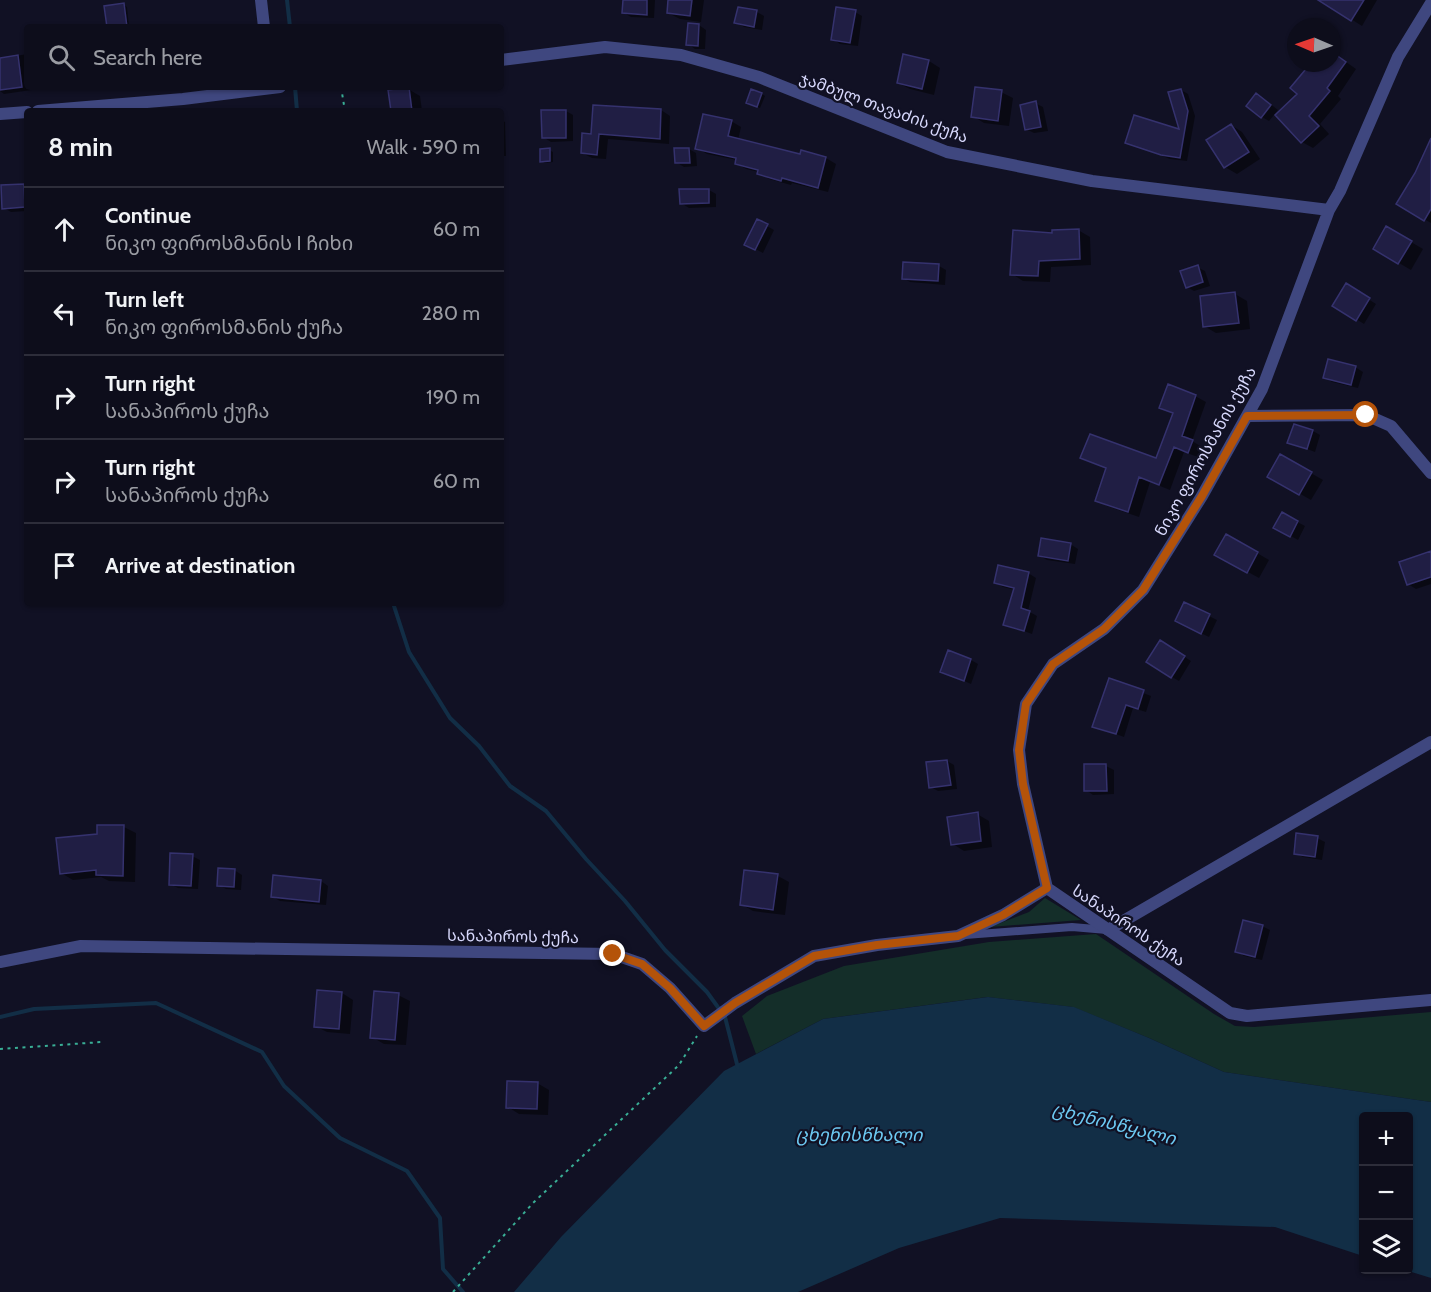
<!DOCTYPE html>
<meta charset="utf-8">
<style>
:root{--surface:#0d0d1b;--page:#1b1b28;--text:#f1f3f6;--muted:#9a9ca3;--line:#2d2d3a}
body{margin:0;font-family:Cabin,"Noto Sans Georgian",sans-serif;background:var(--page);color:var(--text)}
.controls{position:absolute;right:18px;bottom:18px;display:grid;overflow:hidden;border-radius:6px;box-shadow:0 2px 4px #0004}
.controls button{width:54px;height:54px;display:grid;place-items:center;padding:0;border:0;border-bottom:2px solid var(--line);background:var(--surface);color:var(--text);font:30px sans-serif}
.compass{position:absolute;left:1287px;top:18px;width:54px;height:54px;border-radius:50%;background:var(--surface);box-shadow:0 2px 4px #0004;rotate:272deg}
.stop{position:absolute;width:18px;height:18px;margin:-14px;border:4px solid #b45309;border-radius:50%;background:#fff}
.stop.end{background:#b45309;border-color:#fff;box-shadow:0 2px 6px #0008}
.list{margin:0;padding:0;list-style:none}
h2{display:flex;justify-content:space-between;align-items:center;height:78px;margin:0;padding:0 24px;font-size:26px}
h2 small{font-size:20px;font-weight:400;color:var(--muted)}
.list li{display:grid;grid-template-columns:39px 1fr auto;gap:18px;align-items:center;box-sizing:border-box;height:84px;padding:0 24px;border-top:2px solid var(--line)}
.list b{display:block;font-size:22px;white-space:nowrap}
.list p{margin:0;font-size:20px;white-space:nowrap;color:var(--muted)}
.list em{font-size:20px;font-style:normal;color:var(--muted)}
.icon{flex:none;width:33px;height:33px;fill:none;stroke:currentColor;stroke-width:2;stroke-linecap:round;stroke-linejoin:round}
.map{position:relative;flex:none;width:1431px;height:1292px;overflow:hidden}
.search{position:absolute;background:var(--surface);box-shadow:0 2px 4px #0004;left:24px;top:24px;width:480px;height:66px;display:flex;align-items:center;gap:15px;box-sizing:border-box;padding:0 21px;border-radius:6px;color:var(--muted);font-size:22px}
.panel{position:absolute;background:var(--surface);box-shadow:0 2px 4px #0004;left:24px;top:108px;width:480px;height:498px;border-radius:6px}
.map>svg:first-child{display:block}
.green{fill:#142e29}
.water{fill:#122e46}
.shadow{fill:#0007}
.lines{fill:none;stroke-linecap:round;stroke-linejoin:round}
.stream{stroke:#122e46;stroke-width:4}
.building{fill:#201e44;stroke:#35326e;stroke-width:1.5}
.path{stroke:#39ae95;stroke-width:2;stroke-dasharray:3 4.5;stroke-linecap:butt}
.service{stroke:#3f477f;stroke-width:8}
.minor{stroke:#3f477f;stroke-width:12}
.route{stroke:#b45309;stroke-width:8}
.labels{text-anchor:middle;stroke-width:4.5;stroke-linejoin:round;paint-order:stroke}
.street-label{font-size:16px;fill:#d7d8fc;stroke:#111124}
.water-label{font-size:18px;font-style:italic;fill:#6dcaf3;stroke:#111124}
</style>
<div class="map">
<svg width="1431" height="1292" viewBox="0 0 1431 1292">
<rect width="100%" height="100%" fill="#111124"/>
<path class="green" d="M 1045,898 L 1081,920 L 990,927 L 1029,912 Z
M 1096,934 L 1214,1014 L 1235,1026 L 1254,1027 L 1431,1012 L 1431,1102 L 1224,1072 L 1149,1038 L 1073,1007 L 987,997 L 823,1019 L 756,1054 L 742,1016 L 767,996 L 844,966 L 989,942 Z"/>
<path class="water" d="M 988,997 L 1074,1007 L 1149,1038 L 1224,1072 L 1431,1102 L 1431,1278 L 1405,1270 L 1408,1270 L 1408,1116 L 1364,1116 L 1363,1256 L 1275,1227 L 1000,1218 L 899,1248 L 798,1292 L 514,1292 L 561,1237 L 724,1071 L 823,1019 Z"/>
<path class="shadow" d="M 624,0 L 655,0 L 654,18 L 631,17 L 624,13 Z
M 670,0 L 704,0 L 701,22 L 680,19 L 668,13 Z
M 1321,0 L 1377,0 L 1362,26 Z
M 124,5 L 127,7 L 129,27 L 108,27 Z
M 739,8 L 757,12 L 764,16 L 762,30 L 744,27 L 736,22 Z
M 855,12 L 862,16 L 858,46 L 840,44 L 833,39 Z
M 699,25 L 706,30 L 705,49 L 695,49 L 688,44 Z
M 1332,52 L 1356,69 L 1338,96 L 1341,99 L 1320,124 L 1329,134 L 1313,148 L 1302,142 L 1299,94 L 1311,64 L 1309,63 L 1332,63 Z
M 27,54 L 27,87 L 52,87 L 4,94 L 0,91 L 0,59 Z
M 929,61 L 940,68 L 934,95 L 910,89 L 898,83 Z
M 408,89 L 420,96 L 422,111 L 392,111 Z
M 1181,90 L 1188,94 L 1195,116 L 1187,161 L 1170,159 L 1127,142 L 1181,131 Z
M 1001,92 L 1013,98 L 1009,126 L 984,123 L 973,116 Z
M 762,94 L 765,96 L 760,108 L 751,105 Z
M 1264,99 L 1278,110 L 1269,121 L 1262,117 Z
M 1035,103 L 1043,107 L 1048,131 L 1034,133 L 1026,129 Z
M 661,110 L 670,116 L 669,144 L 608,139 L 606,159 L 592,158 L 582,153 L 592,135 Z
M 566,111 L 573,115 L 573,141 L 551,142 L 543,137 Z
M 501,120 L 505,122 L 506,156 L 501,156 Z
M 731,121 L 741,127 L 738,140 L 801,156 L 802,152 L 826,158 L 836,164 L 828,192 L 792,183 L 791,185 L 769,179 L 759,172 L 746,169 L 736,163 L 737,160 L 707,154 L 697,148 Z
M 1231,125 L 1242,132 L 1260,159 L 1237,174 L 1225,167 Z
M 1431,144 L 1431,223 L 1398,204 Z
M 689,149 L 696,153 L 697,166 L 684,167 L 676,162 Z
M 549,150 L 553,152 L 553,162 L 545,163 L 541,161 Z
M 23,185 L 27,187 L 27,211 L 11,212 L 4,208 Z
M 709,190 L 716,194 L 716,207 L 689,208 L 681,203 Z
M 758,221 L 774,230 L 763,253 L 746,244 Z
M 1387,228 L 1423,249 L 1411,270 L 1375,249 Z
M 1078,230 L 1090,237 L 1091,265 L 1051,267 L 1050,282 L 1023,281 L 1012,274 L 1054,234 Z
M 939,266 L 946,270 L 945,285 L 910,282 L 903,278 Z
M 1197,267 L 1205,271 L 1210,286 L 1194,291 L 1187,287 Z
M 1346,285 L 1376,304 L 1364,324 L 1334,305 Z
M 1235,294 L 1247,301 L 1250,329 L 1216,333 L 1204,326 Z
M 1355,367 L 1363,372 L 1358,388 L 1332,382 L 1324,377 Z
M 1195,396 L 1206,402 L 1192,441 L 1202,447 L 1198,457 L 1184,452 L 1170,490 L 1150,482 L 1139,517 L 1107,506 L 1097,500 L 1108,469 L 1082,457 L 1157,460 L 1174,414 L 1161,407 Z
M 1313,431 L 1320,435 L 1315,452 L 1289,442 Z
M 1281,456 L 1323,480 L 1311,500 L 1269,476 Z
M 1282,514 L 1305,526 L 1298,540 L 1275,527 Z
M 1070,544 L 1078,549 L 1075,564 L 1047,560 L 1040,556 Z
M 1257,553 L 1269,560 L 1259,578 L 1228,561 Z
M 1431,554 L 1431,584 L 1416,589 L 1408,584 Z
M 1028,573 L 1036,578 L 1028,611 L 1037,616 L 1032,634 L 1005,624 L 1015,590 L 1003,587 L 996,583 Z
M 1185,604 L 1217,620 L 1209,637 L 1184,625 Z
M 1168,646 L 1191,661 L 1179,681 L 1172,677 Z
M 971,660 L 978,664 L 971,684 L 942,671 Z
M 1110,680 L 1151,696 L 1146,712 L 1133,708 L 1124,737 L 1094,726 Z
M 947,761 L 954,765 L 957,789 L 938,791 L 931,787 Z
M 1085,766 L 1106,766 L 1114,770 L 1114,794 L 1093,795 L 1086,790 Z
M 977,814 L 989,821 L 992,847 L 964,851 L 953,844 Z
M 124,827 L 136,833 L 135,882 L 109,881 L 101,877 L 73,880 L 61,873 L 98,836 Z
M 1317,838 L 1325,842 L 1322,860 L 1303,857 L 1295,853 Z
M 192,856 L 200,860 L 198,889 L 178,888 L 170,884 Z
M 234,870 L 242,875 L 241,890 L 226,889 L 218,885 Z
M 778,876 L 789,882 L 785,915 L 753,911 L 741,904 Z
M 321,881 L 328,886 L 326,905 L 280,901 L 273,897 Z
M 1262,926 L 1270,930 L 1262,960 L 1244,956 L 1237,951 Z
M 342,993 L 353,1000 L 350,1034 L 327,1032 L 315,1026 Z
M 398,995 L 410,1001 L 406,1045 L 384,1044 L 372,1037 Z
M 537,1083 L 549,1090 L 548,1115 L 519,1114 L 508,1107 Z"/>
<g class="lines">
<path class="stream" d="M 287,0 L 290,27
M 295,87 L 297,111
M 393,603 L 409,652 L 450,718 L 479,746 L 510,786 L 546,811 L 586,859 L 625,901 L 665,950 L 707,992 L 725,1017 L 738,1068
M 0,1017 L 34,1009 L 156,1003 L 262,1052 L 284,1086 L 340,1138 L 407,1171 L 440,1218 L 443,1269 L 463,1292"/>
</g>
<path class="building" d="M 623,0 L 647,0 L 647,15 L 622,13 Z
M 668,0 L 692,0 L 690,16 L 667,13 Z
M 1318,0 L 1364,0 L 1351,21 Z
M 124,3 L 127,27 L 107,27 L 104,6 Z
M 738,7 L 757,10 L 754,27 L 734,23 Z
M 836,7 L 856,10 L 850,43 L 831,40 Z
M 688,23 L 699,24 L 698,46 L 686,45 Z
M 1332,52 L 1346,62 L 1327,88 L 1330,91 L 1309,116 L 1319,126 L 1301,143 L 1275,115 L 1297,94 L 1290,88 L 1311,63 L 1332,63 Z
M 903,54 L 929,60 L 922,89 L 897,83 Z
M 18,55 L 22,87 L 0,90 L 0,58 Z
M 409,87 L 412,111 L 391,111 L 388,90 Z
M 975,87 L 1002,90 L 998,121 L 971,117 Z
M 751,89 L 762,93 L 757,107 L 746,103 Z
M 1181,89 L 1188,111 L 1180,158 L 1161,155 L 1125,143 L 1134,115 L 1179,129 L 1168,92 Z
M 1256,93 L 1271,105 L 1261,118 L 1246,106 Z
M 1036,101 L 1041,127 L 1025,130 L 1020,105 Z
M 593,105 L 661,109 L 660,139 L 599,134 L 597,155 L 581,153 L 582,133 L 591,134 Z
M 541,110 L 566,110 L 566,138 L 542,138 Z
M 703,114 L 732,120 L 728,136 L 800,154 L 801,150 L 826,157 L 818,188 L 782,178 L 781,181 L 757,174 L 758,170 L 735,164 L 736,158 L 695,149 Z
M 1231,124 L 1249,152 L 1224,168 L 1206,140 Z
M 1431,138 L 1431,209 L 1424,221 L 1396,204 L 1415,173 Z
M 550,148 L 550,161 L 540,162 L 540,149 Z
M 674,148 L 689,148 L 690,163 L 675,163 Z
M 24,184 L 25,207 L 2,209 L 1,185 Z
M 679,189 L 709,189 L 709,203 L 680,204 Z
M 757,219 L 768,224 L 755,250 L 744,245 Z
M 1386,226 L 1412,241 L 1398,264 L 1373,249 Z
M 1079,229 L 1080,259 L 1039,261 L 1038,276 L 1010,275 L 1013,230 L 1052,233 L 1052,230 Z
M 903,262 L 939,264 L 938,281 L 902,279 Z
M 1198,265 L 1203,282 L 1186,288 L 1180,271 Z
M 1346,283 L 1370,298 L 1356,321 L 1332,306 Z
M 1235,292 L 1239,323 L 1203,327 L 1200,296 Z
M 1328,359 L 1356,366 L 1351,385 L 1323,378 Z
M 1168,384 L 1196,395 L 1182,436 L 1193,440 L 1188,453 L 1174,447 L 1159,485 L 1139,477 L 1128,512 L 1095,501 L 1106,468 L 1080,458 L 1090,434 L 1156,458 L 1173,413 L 1159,408 Z
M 1294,424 L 1313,430 L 1307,449 L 1287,443 Z
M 1280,454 L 1312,472 L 1299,495 L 1267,477 Z
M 1282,512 L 1298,521 L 1290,537 L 1273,528 Z
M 1226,534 L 1258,552 L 1247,573 L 1214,555 Z
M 1041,538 L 1071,543 L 1068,561 L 1038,556 Z
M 1431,551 L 1431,577 L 1407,585 L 1399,562 Z
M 998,565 L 1029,572 L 1021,608 L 1030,611 L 1024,631 L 1003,625 L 1014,588 L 994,583 Z
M 1184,602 L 1210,614 L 1201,634 L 1175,621 Z
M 1160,640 L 1185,656 L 1171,678 L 1146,662 Z
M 948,650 L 971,659 L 964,681 L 940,672 Z
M 1109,678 L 1144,690 L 1138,709 L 1126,705 L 1116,734 L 1092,727 Z
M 947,760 L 951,785 L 929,788 L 926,762 Z
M 1084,764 L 1106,764 L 1107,791 L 1084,791 Z
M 978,812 L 981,841 L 951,845 L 947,817 Z
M 97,825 L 124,825 L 123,876 L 96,875 L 96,870 L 60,874 L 56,838 L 97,834 Z
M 1296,833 L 1318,836 L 1315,857 L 1294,854 Z
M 170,853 L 193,854 L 191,886 L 169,885 Z
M 218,868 L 235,869 L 234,887 L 217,886 Z
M 744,870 L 778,874 L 773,910 L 740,905 Z
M 273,875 L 321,880 L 319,902 L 271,897 Z
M 1243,920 L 1263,925 L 1255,957 L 1235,952 Z
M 317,990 L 342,992 L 339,1029 L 314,1027 Z
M 374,991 L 399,993 L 395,1040 L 370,1038 Z
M 507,1081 L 538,1082 L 537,1109 L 506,1108 Z"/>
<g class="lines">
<path class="path" d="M 341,87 L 345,111
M 0,1049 L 102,1042
M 453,1292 L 533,1203 L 679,1065 L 697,1036"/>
<path class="service" d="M 965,935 L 1072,927 L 1107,930"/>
<path class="minor" d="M 261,0 L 264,27
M 501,60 L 605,47 L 681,55 L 759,77 L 947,152 L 1092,181 L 1329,210
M 38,111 L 183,99 L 280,87
M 0,114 L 27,112
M 1247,416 L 1366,415 L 1391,426 L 1431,473
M 1047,888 L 1023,784 L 1019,750 L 1026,704 L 1053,664 L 1104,629 L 1143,590 L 1202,496 L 1262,389 L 1329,210 L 1340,191 L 1398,57 L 1431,3
M 1108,930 L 1431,742
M 0,962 L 81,946 L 613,954 L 642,964 L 670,988 L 704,1026 L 735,1003 L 814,956 L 877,945 L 958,936 L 1003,915 L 1047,888 L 1230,1013 L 1247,1016 L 1431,1000"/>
</g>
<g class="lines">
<path class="route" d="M 613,954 L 642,964 L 670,988 L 704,1026 L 735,1003 L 814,956 L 877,945 L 958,936 L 1003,915 L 1047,888 L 1023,784 L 1019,750 L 1026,704 L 1053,664 L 1104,629 L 1143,590 L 1202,496 L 1247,416 L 1366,415"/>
</g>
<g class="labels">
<g class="street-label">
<text transform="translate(884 107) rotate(20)" y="6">ჯამბულ თავაძის ქუჩა</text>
<text transform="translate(1205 451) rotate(-61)" y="6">ნიკო ფიროსმანის ქუჩა</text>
<text transform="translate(1129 925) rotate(34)" y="6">სანაპიროს ქუჩა</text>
<text transform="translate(513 936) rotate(1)" y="6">სანაპიროს ქუჩა</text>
</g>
<g class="water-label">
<text transform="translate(1114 1124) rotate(14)" y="6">ცხენისწყალი</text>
<text x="859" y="1141">ცხენისწხალი</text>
</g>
</g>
</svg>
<div class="controls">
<button>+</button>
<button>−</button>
<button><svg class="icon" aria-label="layers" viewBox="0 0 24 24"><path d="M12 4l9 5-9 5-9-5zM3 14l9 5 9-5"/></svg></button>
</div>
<svg class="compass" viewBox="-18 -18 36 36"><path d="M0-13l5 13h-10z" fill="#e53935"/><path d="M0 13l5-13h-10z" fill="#9a9ca3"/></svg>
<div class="stop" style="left:1366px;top:415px"></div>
<div class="stop end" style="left:613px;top:954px"></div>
<div class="search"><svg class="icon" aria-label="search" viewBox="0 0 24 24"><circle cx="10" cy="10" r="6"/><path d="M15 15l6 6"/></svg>Search here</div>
<section class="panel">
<h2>8 min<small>Walk · 590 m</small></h2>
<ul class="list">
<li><svg class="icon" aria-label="ahead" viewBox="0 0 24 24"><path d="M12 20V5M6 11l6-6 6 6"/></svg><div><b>Continue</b><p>ნიკო ფიროსმანის I ჩიხი</p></div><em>60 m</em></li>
<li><svg class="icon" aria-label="left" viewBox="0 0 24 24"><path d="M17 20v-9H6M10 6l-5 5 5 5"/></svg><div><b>Turn left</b><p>ნიკო ფიროსმანის ქუჩა</p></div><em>280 m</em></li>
<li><svg class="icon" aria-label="right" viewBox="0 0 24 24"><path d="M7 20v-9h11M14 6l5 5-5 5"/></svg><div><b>Turn right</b><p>სანაპიროს ქუჩა</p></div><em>190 m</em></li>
<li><svg class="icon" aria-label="right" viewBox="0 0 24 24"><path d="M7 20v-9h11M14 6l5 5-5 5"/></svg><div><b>Turn right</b><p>სანაპიროს ქუჩა</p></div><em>60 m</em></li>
<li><svg class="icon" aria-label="arrive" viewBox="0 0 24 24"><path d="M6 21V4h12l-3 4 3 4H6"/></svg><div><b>Arrive at destination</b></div></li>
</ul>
</section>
</div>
